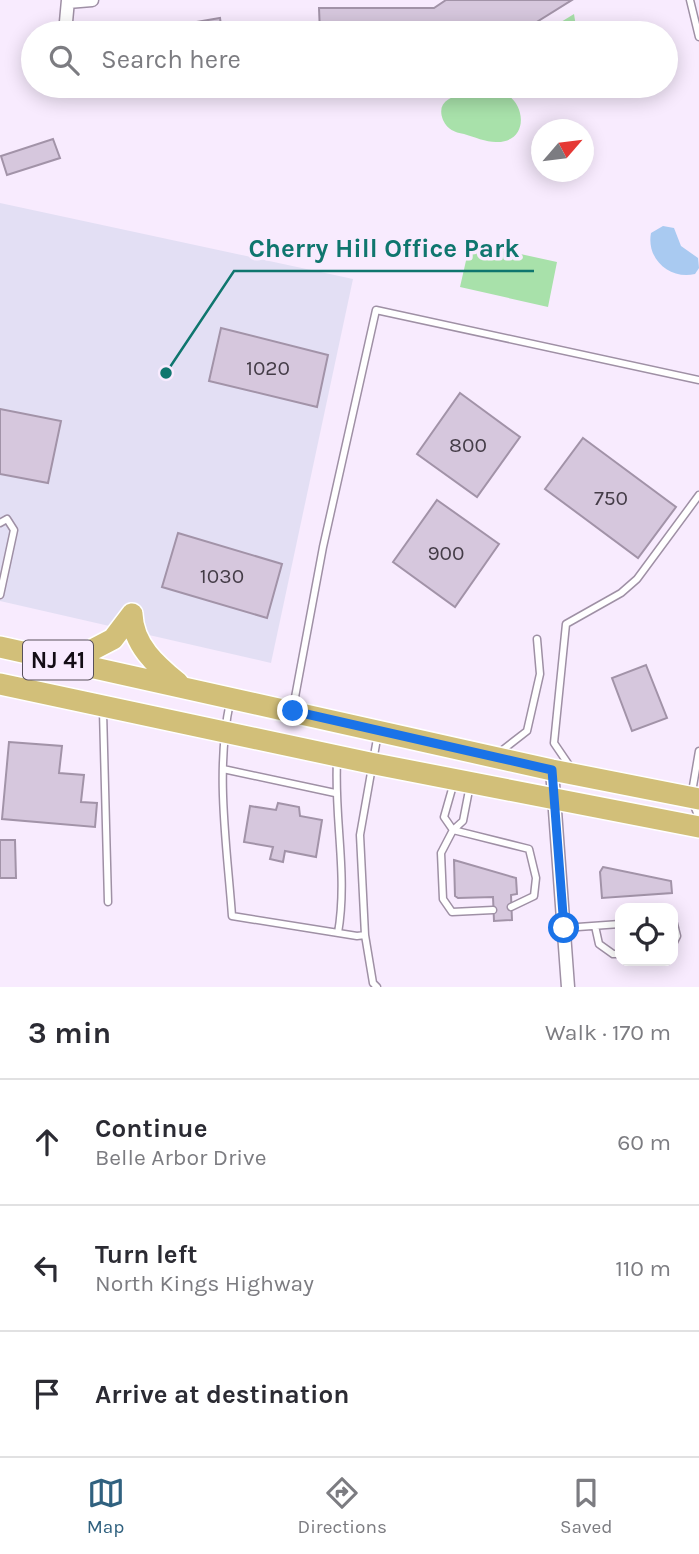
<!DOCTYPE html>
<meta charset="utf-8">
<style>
:root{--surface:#fff;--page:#f2f2f3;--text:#2b2b33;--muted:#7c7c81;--line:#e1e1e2;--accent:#30617f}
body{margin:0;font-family:Karla,sans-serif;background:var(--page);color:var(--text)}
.controls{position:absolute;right:21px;bottom:21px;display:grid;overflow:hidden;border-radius:14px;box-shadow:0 4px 18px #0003}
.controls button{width:63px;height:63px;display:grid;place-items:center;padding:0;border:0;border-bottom:2px solid var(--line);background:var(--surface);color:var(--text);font:35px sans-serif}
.compass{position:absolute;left:531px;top:119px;width:63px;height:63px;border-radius:50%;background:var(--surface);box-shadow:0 4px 18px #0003;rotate:62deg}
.stop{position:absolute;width:21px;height:21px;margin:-16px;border:5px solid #1a73e8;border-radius:50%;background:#fff}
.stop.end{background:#1a73e8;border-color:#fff;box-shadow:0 2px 7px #0008}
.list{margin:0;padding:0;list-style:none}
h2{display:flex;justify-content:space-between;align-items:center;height:91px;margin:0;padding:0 28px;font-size:30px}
h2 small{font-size:23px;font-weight:400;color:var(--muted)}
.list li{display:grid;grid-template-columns:46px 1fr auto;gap:21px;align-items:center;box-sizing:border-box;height:126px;padding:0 28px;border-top:2px solid var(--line)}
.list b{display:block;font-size:26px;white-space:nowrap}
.list p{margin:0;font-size:23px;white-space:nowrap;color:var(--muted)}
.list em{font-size:23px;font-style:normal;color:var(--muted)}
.icon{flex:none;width:38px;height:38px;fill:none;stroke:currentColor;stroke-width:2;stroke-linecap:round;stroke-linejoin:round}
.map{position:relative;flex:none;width:699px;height:987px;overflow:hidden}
.search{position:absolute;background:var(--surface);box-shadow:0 4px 18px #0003;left:21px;right:21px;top:21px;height:77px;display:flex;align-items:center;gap:18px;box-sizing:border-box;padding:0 24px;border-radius:38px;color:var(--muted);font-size:26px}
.sheet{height:469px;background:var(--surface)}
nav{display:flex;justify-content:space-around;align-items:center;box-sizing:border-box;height:98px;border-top:2px solid var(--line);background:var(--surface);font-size:19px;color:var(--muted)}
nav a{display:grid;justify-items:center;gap:4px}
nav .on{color:var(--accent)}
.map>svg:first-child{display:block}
.commercial{fill:#e3dff4}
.green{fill:#a8e1aa}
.water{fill:#a9caf1}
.building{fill:#d6c7dd;stroke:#a293a8;stroke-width:2}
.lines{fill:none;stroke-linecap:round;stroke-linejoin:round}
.lane-casing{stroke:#9f90a5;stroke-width:9}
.street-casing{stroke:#9f90a5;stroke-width:15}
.primary-casing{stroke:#fff;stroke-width:24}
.lane{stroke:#fff;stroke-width:6}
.street{stroke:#fff;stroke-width:12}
.primary{stroke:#d2bf79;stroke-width:21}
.route{stroke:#1a73e8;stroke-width:9}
.labels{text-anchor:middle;stroke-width:7;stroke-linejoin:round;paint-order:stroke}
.number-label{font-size:21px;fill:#443c47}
.shield{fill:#f8ebfe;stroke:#58505b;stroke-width:2}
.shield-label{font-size:23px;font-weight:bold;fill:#130d15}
.leader{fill:none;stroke:#0f766e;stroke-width:2.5}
.callout-dot{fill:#0f766e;stroke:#f8ebfe;stroke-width:2.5}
.callout-label{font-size:26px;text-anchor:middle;font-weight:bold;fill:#0f766e;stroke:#f8ebfe;stroke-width:7;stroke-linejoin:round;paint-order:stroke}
</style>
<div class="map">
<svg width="699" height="987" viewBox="0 0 699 987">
<rect width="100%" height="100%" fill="#f8ebfe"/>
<path class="commercial" d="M 0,203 L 353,279 L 271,663 L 0,601 Z"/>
<path class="green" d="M 574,14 L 577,33 L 543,33 Z
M 500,91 C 527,100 530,143 496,142 C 486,142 474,137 464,134 C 454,132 448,130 443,120 C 431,89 483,93 500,91 Z
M 470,243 L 557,262 L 548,307 L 460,287 Z"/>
<path class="water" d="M 663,226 L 674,228 L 681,246 L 698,258 L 699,268 L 695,274 C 670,280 646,259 651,233 Z"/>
<path class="building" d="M 446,0 L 572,0 L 519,33 L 320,33 L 319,8 L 434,8 Z
M 220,18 L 222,33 L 175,33 L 173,26 Z
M 53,139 L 60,158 L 7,175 L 1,156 Z
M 221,328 L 328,355 L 317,407 L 209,381 Z
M 460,393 L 520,437 L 477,497 L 417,454 Z
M 0,409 L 61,421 L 48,483 L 0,474 Z
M 583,438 L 676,507 L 638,558 L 545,489 Z
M 437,500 L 499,544 L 455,607 L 393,562 Z
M 178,533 L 282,564 L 267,618 L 162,587 Z
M 646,665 L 667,718 L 632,731 L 612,678 Z
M 9,742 L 62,746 L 59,773 L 84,775 L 81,802 L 97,803 L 95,827 L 2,819 Z
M 278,803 L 299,807 L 300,816 L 322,820 L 316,857 L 285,851 L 283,862 L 270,859 L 273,847 L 244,842 L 250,806 L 276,810 Z
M 0,840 L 15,840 L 16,878 L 0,878 Z
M 454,860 L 516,878 L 517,894 L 511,895 L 512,920 L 494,921 L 493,897 L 458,898 L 455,896 Z
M 603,867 L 671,881 L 672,893 L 602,898 L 600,872 Z"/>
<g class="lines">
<defs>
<path id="lane" d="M 690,0 L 699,37
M 0,523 L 7,519 L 14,530 L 0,595
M 230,702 C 215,772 227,846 232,916 L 357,936 L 365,935 L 360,835 L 378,733
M 293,708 L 323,547 L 376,310 L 699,380
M 103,711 L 108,902
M 699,751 L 691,798 L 699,818
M 500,752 L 527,731 L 540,674 L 537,639
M 337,761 C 334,819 348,875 338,933
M 571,768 L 554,743 L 566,624 L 621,593 L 637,579 L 699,495
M 223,769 L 335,793
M 454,782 L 444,817 L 453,830 L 529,849 L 536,878 L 534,896 L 511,907
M 470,785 L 463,821 L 453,830 L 441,853 L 443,899 L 452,912 L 493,910
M 673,920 L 677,936 L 673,944
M 595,926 L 599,944 L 613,954 L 620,954
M 564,928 L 620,924
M 365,935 L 373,983 L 377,987"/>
<path id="street" d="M 68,2 L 92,0
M 65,33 L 68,0
M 552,770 L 568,987"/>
<path id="primary" d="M 132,614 C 133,645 156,665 178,683
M 0,647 L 552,770 L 699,799
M 69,662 L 113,639 L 132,614
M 0,684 L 370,763 L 699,827"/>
</defs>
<use href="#lane" class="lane-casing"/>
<use href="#street" class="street-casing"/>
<use href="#primary" class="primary-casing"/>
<use href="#lane" class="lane"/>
<use href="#street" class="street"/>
<use href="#primary" class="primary"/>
</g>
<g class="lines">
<path class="route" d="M 293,711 L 552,770 L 564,928"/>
</g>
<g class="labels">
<g class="number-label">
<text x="268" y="375">1020</text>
<text x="468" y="452">800</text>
<text x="611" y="505">750</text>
<text x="446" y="560">900</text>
<text x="222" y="583">1030</text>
</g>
<rect class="shield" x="23" y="640.5" width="70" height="39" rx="5"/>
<g class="shield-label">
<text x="58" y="668">NJ 41</text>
</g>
</g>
<path class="leader" d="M166 373L234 271H534"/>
<circle class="callout-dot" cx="166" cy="373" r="7"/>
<g class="callout-label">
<text x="384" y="257">Cherry Hill Office Park</text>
</g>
</svg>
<div class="controls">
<button><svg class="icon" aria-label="locate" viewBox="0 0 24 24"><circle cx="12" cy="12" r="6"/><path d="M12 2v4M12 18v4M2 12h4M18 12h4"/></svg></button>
</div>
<svg class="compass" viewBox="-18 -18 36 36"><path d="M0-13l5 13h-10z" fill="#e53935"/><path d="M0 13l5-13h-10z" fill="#7c7c81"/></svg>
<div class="stop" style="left:564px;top:928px"></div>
<div class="stop end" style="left:293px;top:711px"></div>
<div class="search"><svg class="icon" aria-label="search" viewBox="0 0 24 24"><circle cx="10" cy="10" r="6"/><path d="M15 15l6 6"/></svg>Search here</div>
</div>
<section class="sheet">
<h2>3 min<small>Walk · 170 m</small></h2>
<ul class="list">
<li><svg class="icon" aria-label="ahead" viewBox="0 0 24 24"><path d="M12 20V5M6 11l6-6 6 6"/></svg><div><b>Continue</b><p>Belle Arbor Drive</p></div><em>60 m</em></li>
<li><svg class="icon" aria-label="left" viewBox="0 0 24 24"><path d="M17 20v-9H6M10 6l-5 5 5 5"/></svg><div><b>Turn left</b><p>North Kings Highway</p></div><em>110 m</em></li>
<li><svg class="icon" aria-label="arrive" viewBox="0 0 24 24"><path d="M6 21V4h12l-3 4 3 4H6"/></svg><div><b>Arrive at destination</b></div></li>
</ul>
</section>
<nav>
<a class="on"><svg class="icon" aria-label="map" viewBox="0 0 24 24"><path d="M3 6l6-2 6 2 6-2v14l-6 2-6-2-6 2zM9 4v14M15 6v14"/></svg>Map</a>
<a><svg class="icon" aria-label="directions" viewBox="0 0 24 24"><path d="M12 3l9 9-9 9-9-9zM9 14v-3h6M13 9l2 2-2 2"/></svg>Directions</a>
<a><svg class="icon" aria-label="saved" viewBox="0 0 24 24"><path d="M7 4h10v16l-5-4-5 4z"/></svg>Saved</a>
</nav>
